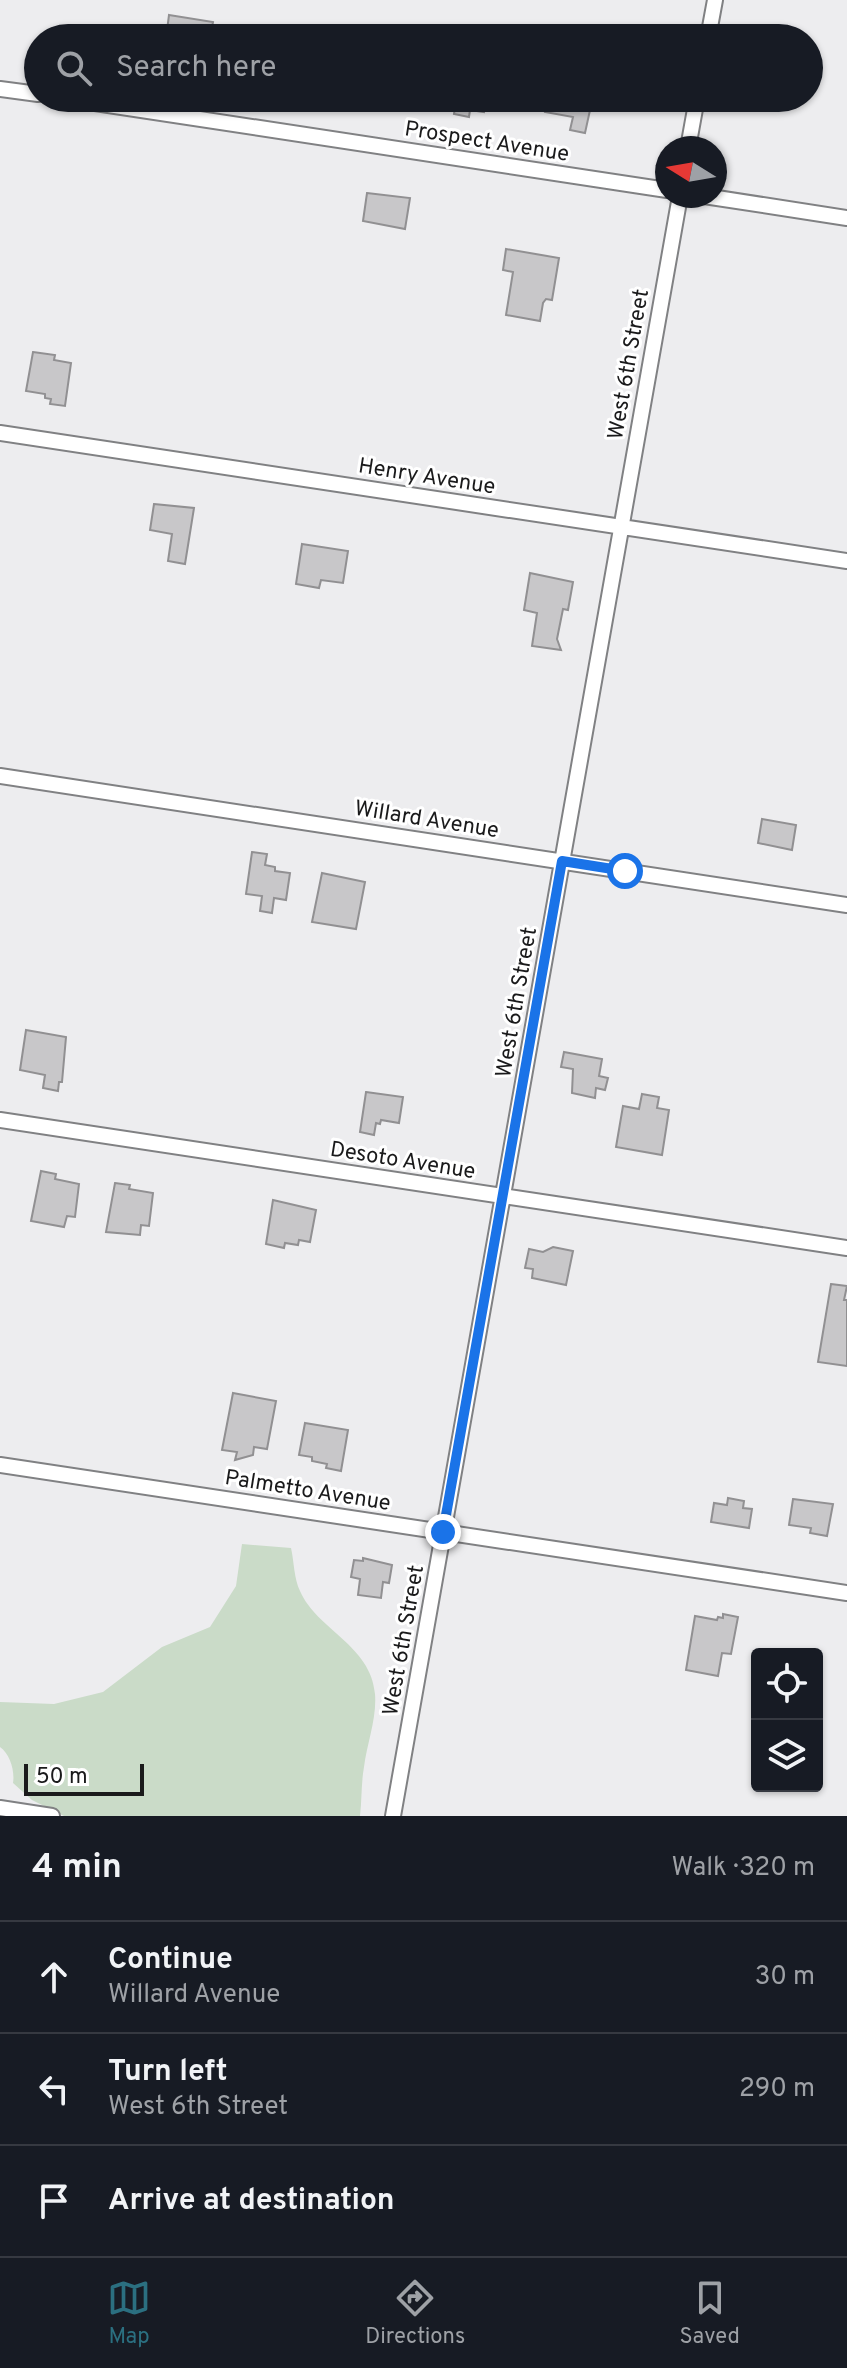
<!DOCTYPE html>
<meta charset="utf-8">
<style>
:root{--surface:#171b24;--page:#20242c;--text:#f1f3f6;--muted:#9ea1a6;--line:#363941;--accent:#2b6f80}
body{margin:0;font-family:Overpass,sans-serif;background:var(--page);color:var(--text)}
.controls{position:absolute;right:24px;bottom:24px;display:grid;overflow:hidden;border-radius:8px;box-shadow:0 2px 6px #0004}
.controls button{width:72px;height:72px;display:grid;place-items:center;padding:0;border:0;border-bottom:2px solid var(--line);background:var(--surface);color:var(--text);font:40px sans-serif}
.compass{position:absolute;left:655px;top:136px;width:72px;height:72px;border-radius:50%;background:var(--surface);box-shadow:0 2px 6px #0004;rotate:281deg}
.scale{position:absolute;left:24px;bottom:20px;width:120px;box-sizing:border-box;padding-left:8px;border:4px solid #1a1a1b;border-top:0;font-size:22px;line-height:28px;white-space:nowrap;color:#1a1a1b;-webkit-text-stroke:6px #fff;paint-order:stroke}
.stop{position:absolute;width:24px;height:24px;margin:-18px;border:6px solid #1a73e8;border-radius:50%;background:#fff}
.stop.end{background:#1a73e8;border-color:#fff;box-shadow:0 2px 8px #0008}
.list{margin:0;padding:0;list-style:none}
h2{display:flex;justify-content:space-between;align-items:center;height:104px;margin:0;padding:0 32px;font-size:34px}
h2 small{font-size:26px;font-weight:400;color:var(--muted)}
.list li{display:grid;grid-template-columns:52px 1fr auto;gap:24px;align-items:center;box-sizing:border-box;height:112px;padding:0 32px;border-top:2px solid var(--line)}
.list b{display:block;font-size:30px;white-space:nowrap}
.list p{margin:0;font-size:26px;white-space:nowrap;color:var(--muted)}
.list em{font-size:26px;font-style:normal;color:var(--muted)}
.icon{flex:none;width:44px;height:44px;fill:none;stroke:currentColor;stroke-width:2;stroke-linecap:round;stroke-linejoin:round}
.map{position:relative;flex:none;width:847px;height:1816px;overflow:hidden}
.search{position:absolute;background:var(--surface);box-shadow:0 2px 6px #0004;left:24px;right:24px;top:24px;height:88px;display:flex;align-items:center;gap:20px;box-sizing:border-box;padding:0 28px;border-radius:44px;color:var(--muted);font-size:30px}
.sheet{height:440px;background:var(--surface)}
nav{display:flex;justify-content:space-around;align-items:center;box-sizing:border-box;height:112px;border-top:2px solid var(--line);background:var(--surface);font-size:22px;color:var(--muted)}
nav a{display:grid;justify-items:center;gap:4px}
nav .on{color:var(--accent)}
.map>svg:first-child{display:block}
.green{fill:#cadbc8}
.building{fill:#c8c7c9;stroke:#919092;stroke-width:2}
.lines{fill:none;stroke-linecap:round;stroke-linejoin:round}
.minor-casing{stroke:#808183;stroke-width:18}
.minor{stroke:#fff;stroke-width:14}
.route{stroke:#1a73e8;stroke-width:10}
.labels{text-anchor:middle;stroke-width:6;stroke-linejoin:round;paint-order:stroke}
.street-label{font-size:22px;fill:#1a1a1b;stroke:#fff}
</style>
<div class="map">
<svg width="847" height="1816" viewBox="0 0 847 1816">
<rect width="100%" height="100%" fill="#ededef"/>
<path class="green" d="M 242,1544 L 291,1548 C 294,1561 294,1579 300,1591 C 317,1630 371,1645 375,1694 C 377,1718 367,1743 364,1767 C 361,1784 362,1799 360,1816 L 64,1816 L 32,1800 L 13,1783 C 15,1771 10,1754 0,1747 L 0,1702 L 54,1704 L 103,1692 L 162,1647 L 210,1627 L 236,1586 Z"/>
<path class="building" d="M 169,15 L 213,22 L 210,38 L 166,38 Z
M 442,98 L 486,98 L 484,112 L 470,110 L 469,117 L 454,114 L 455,107 L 441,105 Z
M 548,98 L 592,101 L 585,133 L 570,130 L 573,117 L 545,112 Z
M 367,193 L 410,198 L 405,229 L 363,221 Z
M 506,249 L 559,258 L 552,300 L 546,299 L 543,303 L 540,321 L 506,315 L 513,272 L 503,270 Z
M 33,352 L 55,355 L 54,360 L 71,363 L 65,406 L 50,404 L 51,399 L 45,398 L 45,394 L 26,391 Z
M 154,504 L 194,508 L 185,564 L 168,561 L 172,534 L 150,530 Z
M 302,544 L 348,551 L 343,583 L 321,580 L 319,588 L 296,584 Z
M 530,573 L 573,582 L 568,610 L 563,609 L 557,639 L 561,650 L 532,646 L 537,613 L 524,610 Z
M 762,819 L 796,825 L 792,850 L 758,843 Z
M 252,852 L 267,854 L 265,865 L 275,867 L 275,871 L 290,873 L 286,900 L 274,898 L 272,913 L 260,911 L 262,896 L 246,894 Z
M 322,873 L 365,882 L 356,929 L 312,922 Z
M 26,1030 L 66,1037 L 62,1082 L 59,1082 L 58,1091 L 43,1088 L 45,1075 L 20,1070 Z
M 564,1052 L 602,1059 L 599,1076 L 608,1078 L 605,1090 L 596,1088 L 595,1098 L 572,1093 L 573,1069 L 561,1067 Z
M 366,1092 L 403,1097 L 399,1123 L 381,1120 L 380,1124 L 376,1123 L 374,1135 L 360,1132 Z
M 642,1094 L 659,1097 L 657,1108 L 669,1110 L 662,1155 L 616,1147 L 623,1106 L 639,1109 Z
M 41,1171 L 56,1174 L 55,1179 L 79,1184 L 75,1217 L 67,1216 L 64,1227 L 31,1221 Z
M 115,1183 L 130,1185 L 129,1189 L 153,1193 L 149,1226 L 141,1225 L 140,1235 L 106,1232 Z
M 273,1200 L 316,1210 L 310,1242 L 299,1240 L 298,1245 L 285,1243 L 284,1248 L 266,1244 Z
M 553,1247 L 573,1251 L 566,1285 L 532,1278 L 533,1269 L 525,1268 L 529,1249 L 543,1252 Z
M 831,1284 L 847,1286 L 844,1300 L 847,1300 L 847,1366 L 818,1362 Z
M 233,1393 L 276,1401 L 267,1449 L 254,1447 L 253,1455 L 235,1460 L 237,1452 L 222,1450 Z
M 305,1423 L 348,1430 L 341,1471 L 326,1468 L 327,1464 L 312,1461 L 312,1457 L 299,1455 Z
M 728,1498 L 744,1501 L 743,1508 L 752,1509 L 749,1528 L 711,1522 L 714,1503 L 727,1505 Z
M 793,1499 L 833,1504 L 827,1536 L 810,1533 L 811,1528 L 789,1525 Z
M 363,1558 L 392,1565 L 389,1583 L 383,1582 L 381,1598 L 358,1595 L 360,1579 L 351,1577 L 354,1560 L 363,1561 Z
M 723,1614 L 738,1617 L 731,1654 L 722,1653 L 718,1676 L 686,1670 L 695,1616 L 717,1620 L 718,1617 L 723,1618 Z"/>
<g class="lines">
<defs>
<path id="minor" d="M 708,38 L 715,0
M 0,89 L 38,94
M 62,98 L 667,190
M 688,148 L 697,98
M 704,196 L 847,218
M 0,433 L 847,561
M 0,776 L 847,905
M 0,1120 L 847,1248
M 0,1465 L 847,1593
M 0,1808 L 52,1816
M 393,1816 L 680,196"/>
</defs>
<use href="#minor" class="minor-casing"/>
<use href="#minor" class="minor"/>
</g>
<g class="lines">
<path class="route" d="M 443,1532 L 562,861 L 625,871"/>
</g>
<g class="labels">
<g class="street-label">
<text transform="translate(487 140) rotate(9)" y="8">Prospect Avenue</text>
<text transform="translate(627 364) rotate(-80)" y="8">West 6th Street</text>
<text transform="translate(427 475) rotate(9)" y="8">Henry Avenue</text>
<text transform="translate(427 818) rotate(9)" y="8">Willard Avenue</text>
<text transform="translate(515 1002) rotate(-80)" y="8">West 6th Street</text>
<text transform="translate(403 1159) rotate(9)" y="8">Desoto Avenue</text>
<text transform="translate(308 1489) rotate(9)" y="8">Palmetto Avenue</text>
<text transform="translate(402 1640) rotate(-80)" y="8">West 6th Street</text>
</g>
</g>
</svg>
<div class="controls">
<button><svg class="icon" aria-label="locate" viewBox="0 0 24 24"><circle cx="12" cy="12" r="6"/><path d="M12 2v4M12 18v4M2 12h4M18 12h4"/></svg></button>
<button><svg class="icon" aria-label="layers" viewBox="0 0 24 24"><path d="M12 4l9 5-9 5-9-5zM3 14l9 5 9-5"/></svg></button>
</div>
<svg class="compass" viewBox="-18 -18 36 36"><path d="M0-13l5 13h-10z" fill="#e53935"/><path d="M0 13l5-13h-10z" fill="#9ea1a6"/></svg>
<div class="scale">50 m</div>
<div class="stop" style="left:625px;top:871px"></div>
<div class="stop end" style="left:443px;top:1532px"></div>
<div class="search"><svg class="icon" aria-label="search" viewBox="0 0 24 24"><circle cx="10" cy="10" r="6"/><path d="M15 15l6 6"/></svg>Search here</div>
</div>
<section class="sheet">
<h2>4 min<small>Walk · 320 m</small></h2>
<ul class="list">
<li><svg class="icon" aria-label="ahead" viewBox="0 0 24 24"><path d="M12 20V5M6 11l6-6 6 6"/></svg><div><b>Continue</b><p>Willard Avenue</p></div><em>30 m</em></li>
<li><svg class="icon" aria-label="left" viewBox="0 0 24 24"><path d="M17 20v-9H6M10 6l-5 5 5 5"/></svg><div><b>Turn left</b><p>West 6th Street</p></div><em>290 m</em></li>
<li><svg class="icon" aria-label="arrive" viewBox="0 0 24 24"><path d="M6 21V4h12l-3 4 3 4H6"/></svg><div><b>Arrive at destination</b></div></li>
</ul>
</section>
<nav>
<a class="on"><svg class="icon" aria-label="map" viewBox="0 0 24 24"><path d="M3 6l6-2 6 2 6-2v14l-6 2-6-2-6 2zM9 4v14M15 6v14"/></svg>Map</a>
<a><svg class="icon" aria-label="directions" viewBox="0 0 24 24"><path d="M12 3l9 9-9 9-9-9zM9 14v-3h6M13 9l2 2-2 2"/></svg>Directions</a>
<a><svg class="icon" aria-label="saved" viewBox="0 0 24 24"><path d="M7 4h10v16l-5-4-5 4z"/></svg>Saved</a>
</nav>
